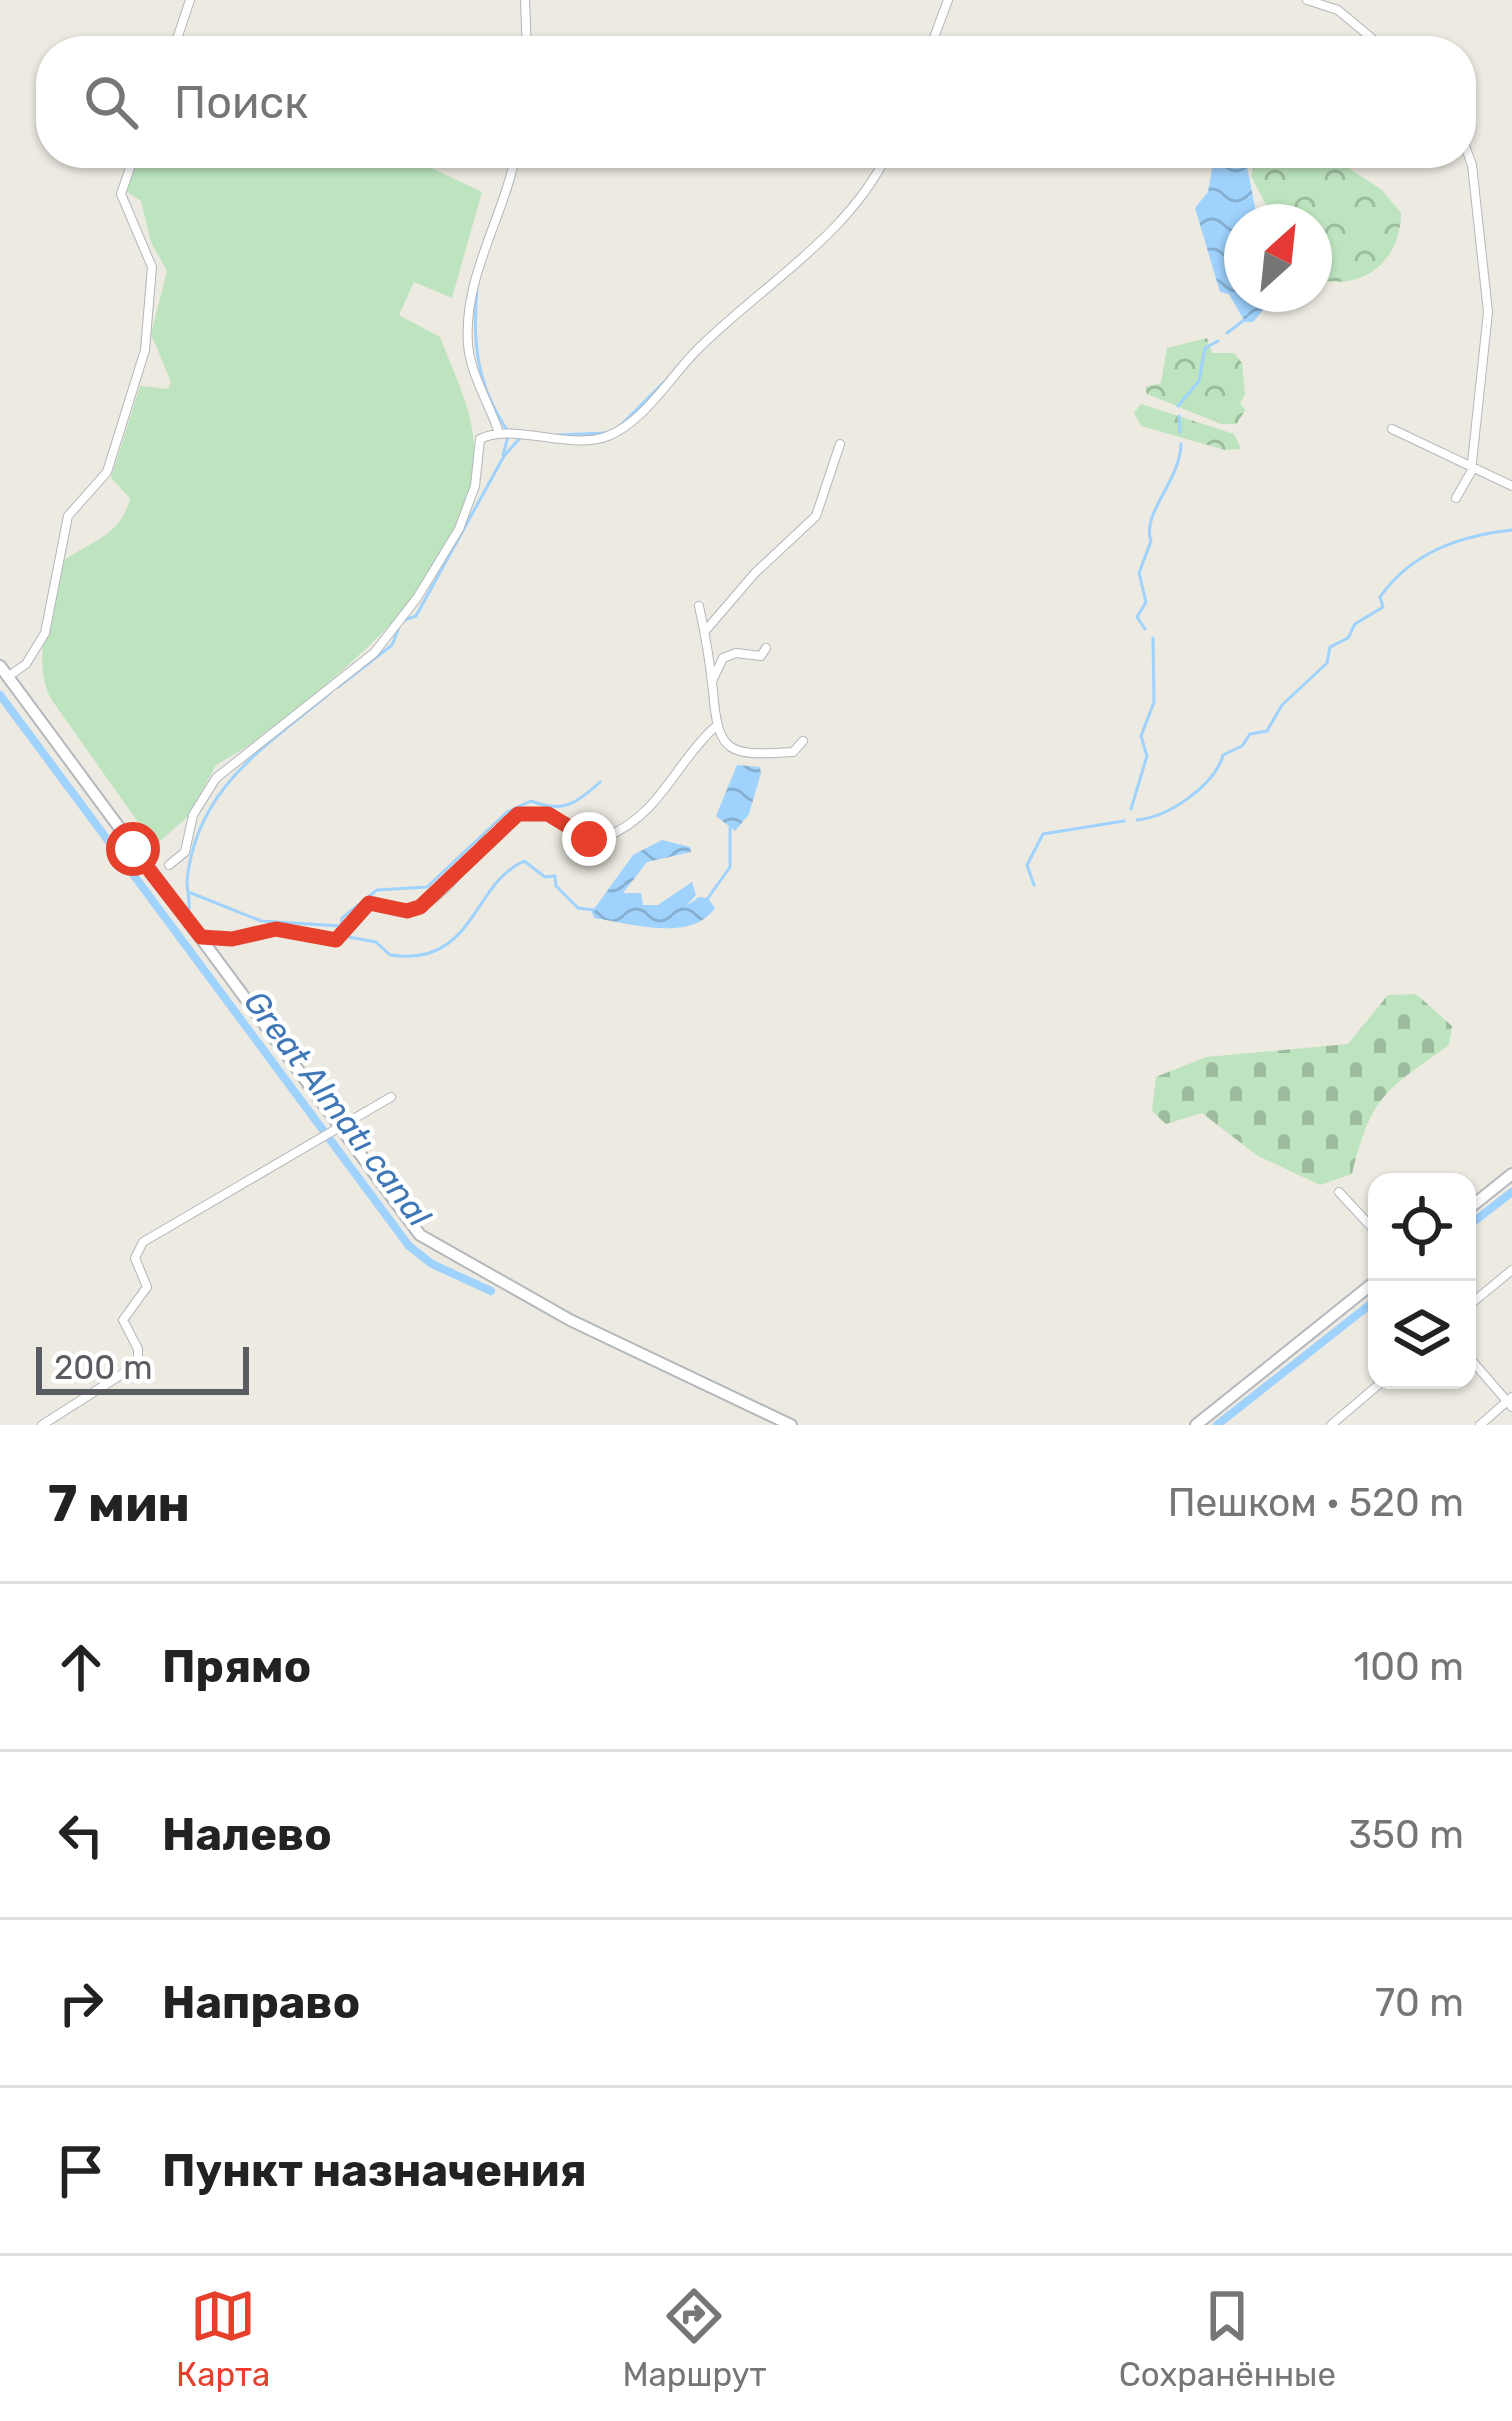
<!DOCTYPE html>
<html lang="ru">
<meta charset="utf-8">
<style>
:root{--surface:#fff;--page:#f2f2f2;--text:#222;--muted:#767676;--line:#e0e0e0;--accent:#e6402d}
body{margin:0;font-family:Rubik,sans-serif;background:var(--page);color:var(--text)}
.controls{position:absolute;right:36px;bottom:36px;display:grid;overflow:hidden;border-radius:24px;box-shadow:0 3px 9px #0004}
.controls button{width:108px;height:108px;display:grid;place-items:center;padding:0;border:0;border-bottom:3px solid var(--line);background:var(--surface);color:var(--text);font:60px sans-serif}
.compass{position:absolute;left:1224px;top:204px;width:108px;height:108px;border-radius:50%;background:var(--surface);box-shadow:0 3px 9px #0004;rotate:27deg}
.scale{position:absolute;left:36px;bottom:30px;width:213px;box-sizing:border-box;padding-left:12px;border:6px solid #595d61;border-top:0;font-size:33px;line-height:42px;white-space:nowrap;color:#595d61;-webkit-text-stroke:9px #fff;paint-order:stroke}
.stop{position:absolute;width:36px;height:36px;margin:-27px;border:9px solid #e6402d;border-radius:50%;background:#fff}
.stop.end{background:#e6402d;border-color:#fff;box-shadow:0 3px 12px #0008}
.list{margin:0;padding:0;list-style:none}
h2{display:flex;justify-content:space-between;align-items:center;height:156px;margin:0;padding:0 48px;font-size:51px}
h2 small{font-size:39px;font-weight:400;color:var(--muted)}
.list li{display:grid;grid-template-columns:78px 1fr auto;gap:36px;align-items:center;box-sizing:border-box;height:168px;padding:0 48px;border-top:3px solid var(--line)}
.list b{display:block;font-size:45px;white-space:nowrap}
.list em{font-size:39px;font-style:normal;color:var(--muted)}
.icon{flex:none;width:66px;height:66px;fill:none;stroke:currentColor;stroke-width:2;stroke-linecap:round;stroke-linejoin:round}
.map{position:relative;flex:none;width:1512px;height:1425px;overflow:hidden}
.search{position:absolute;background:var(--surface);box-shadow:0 3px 9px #0004;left:36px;right:36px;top:36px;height:132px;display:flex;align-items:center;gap:30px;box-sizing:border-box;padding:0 42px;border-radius:48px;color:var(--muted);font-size:45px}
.sheet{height:828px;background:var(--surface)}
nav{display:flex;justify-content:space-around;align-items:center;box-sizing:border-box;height:168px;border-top:3px solid var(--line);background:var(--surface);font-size:33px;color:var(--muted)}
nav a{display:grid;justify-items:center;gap:6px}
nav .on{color:var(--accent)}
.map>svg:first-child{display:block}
.grass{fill:#bde4be}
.forest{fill:url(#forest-crowns)}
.cemetery{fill:url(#cemetery-stones)}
.water{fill:url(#water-waves)}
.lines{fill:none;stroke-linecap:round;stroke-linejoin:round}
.stream{stroke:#9fd2fd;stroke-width:3}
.canal{stroke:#9fd2fd;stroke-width:8}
.street-casing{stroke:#b3b7bb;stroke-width:10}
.secondary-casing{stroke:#b4b8bd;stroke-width:14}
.street{stroke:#fff;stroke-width:8}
.secondary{stroke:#fff;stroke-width:10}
.route{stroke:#e6402d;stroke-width:15}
.labels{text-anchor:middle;stroke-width:9;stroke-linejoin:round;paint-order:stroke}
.water-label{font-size:33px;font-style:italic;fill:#4078b7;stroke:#fff}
</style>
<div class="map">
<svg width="1512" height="1425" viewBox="0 0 1512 1425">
<defs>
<pattern id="forest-crowns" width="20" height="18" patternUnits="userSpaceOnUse" patternTransform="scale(3)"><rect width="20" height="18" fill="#bde4be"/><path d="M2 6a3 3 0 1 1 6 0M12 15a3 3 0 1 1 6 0" fill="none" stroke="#9dbc9e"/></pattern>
<pattern id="cemetery-stones" width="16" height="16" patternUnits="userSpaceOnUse" patternTransform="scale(3)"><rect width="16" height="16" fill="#bde4be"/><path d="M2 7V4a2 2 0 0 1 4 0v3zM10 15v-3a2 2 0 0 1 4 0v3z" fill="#9dbc9e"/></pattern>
<pattern id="water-waves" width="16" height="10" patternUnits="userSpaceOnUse" patternTransform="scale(3)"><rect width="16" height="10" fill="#9fd2fd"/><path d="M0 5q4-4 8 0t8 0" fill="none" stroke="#85aed0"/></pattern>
</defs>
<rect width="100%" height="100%" fill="#eceae1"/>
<path class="grass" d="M 138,153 L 400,153 L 482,192 L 452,298 L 414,282 L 399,315 L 440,337 C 453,372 474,411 474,450 C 474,578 338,676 248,746 L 216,765 L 188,816 L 155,846 L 51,699 C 30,657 52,608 60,563 C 86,543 121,538 130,498 L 111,478 L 140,386 L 168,389 L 171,382 L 151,334 L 167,271 L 151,242 L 141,201 L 124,190 Z"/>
<path class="forest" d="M 1256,153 L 1362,153 L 1350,169 L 1382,190 L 1401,213 C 1401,261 1362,293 1314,278 L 1314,222 L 1275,222 L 1251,176 Z
M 1207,338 L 1212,353 L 1234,353 L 1242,363 L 1245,395 L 1240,403 L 1245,410 L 1237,424 L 1221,424 L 1147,394 L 1145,387 L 1161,383 L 1167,348 Z
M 1141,404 L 1234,434 L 1241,449 L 1225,450 L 1141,426 L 1134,413 Z"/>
<path class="cemetery" d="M 1416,994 L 1452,1026 L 1449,1045 C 1385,1091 1372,1094 1352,1174 L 1320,1185 L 1258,1156 L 1202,1113 L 1166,1124 L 1152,1111 L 1156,1077 L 1206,1057 L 1348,1044 L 1388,995 Z"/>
<path class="water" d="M 1237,153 L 1245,156 L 1257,218 L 1273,222 L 1242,222 L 1242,294 L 1266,294 L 1270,302 L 1253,322 L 1245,322 L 1229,294 L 1220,292 L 1195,208 L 1208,192 L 1213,163 L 1225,164 Z
M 737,765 L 760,767 L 761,773 L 749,814 L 735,831 L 716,816 Z
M 662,840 L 690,847 L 691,852 L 647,862 L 623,893 L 641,893 L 643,905 L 658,905 L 692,882 L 696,895 L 686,906 L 699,897 L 708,898 L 715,908 C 691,943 629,923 594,918 L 592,912 L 633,855 Z"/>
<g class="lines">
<path class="stream" d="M 498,223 L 513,181
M 477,289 C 472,344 477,386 509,433 L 503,455
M 1227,333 L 1244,320
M 1178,406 L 1199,381 L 1205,348 L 1218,341
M 1179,416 L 1180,432
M 620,426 L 664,382
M 557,435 L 606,433
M 402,621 L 416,616 L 504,456 L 520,438
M 1145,629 L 1137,617 L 1146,602 L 1139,573 L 1151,541 C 1141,513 1180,482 1181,444
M 338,687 L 392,645 L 398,630
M 1131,809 L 1147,756 L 1141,736 L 1154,702 L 1153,638
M 1137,820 C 1169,817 1215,785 1223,755 L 1242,746 L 1250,734 L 1267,731 L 1282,705 L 1327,663 L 1330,647 L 1348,638 L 1355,624 L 1383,607 L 1380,597 C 1411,553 1458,536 1512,530
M 1034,885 L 1027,865 L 1043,834 L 1124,821
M 191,893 L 261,921 L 341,926 L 342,918 L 377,890 L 427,887 L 507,812 L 531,801 C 562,813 575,805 600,782
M 708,898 L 730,867 L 730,828
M 189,909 C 190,900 187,890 187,881 C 196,788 265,747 330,693
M 348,937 L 376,942 L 390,955 C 475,967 471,885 524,861 L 545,877 L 555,876 L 556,886 L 578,908 L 594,910"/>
<path class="canal" d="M 0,695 L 409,1246 L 432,1264 L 491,1291
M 1467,1227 L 1512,1192
M 1217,1425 L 1377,1299"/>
<defs>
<path id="street" d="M 525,0 L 527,51
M 1307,0 L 1338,10 L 1387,51
M 173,51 L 190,0
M 929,51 L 948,0
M 407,153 L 421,159
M 1392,429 L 1512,486
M 499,433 C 490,405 470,374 468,344 C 463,277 504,217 516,153
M 1456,498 L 1471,472 L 1488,312 L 1472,165 L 1461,135
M 699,606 C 705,633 710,662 713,691 C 718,755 729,756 793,752 L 803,741
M 706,630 L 755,573 L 816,516 L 840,444
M 9,676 L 26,664 L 45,633 L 68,516 L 107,472 L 145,350 L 152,267 L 121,194 L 135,153
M 712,681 L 723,658 L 736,653 L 761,656 L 766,648
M 169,865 L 185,852 L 193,815 L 216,778 L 374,653 L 417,598 L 459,529 L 475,486 L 480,439 C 513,422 570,451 608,436 C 643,422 670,378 695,352 C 759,287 847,238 888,153
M 201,937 L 232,939 L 276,929 L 336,940 L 369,903 C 383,903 399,914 413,909 C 455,897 475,837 514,816 C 552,796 572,852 606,837 C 661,814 676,762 714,728
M 1339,1192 L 1377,1233
M 1467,1307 L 1512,1270
M 1467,1355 L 1512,1407
M 42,1425 L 138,1364 L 138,1349 L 123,1320 L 147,1287 L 135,1258 L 143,1242 L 391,1097
M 1331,1425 L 1384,1380
M 1480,1425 L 1512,1397"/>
<path id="secondary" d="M 0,666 L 420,1235 L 570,1320 L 791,1425
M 1467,1210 L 1512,1174
M 1196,1425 L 1377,1280"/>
</defs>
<use href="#street" class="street-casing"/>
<use href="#secondary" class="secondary-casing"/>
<use href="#street" class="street"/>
<use href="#secondary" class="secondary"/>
</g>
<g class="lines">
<path class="route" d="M 133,849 L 201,937 L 232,939 L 276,929 L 336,940 L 369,903 L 407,911 L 420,907 L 518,814 L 548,814 L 589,839"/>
</g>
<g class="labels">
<g class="water-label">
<text transform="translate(338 1108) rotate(53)" y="12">Great Almatı canal</text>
</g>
</g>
</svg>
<div class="controls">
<button><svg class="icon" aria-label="locate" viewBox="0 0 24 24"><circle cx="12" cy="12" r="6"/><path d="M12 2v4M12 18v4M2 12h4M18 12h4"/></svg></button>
<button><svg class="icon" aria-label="layers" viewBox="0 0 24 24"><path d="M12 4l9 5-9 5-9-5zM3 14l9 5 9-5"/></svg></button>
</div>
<svg class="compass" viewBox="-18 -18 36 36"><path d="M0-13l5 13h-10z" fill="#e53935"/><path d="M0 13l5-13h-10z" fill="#767676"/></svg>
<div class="scale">200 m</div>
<div class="stop" style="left:133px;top:849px"></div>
<div class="stop end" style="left:589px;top:839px"></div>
<div class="search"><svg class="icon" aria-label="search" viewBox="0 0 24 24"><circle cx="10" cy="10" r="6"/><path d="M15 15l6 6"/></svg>Поиск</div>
</div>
<section class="sheet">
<h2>7 мин<small>Пешком · 520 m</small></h2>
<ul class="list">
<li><svg class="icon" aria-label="ahead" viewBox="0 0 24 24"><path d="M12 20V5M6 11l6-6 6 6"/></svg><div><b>Прямо</b></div><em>100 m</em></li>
<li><svg class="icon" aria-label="left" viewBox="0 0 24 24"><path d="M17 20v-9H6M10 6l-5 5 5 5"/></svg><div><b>Налево</b></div><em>350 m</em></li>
<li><svg class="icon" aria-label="right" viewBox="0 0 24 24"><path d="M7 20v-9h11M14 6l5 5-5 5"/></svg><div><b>Направо</b></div><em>70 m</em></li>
<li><svg class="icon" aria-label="arrive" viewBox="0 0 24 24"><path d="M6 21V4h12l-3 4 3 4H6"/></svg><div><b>Пункт назначения</b></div></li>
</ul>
</section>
<nav>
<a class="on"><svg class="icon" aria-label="map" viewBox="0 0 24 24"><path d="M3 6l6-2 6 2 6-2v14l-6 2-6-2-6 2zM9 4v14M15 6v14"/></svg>Карта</a>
<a><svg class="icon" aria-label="directions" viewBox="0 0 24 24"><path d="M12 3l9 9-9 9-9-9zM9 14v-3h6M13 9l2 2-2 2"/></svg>Маршрут</a>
<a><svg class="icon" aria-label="saved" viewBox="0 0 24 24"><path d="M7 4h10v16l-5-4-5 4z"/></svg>Сохранённые</a>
</nav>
